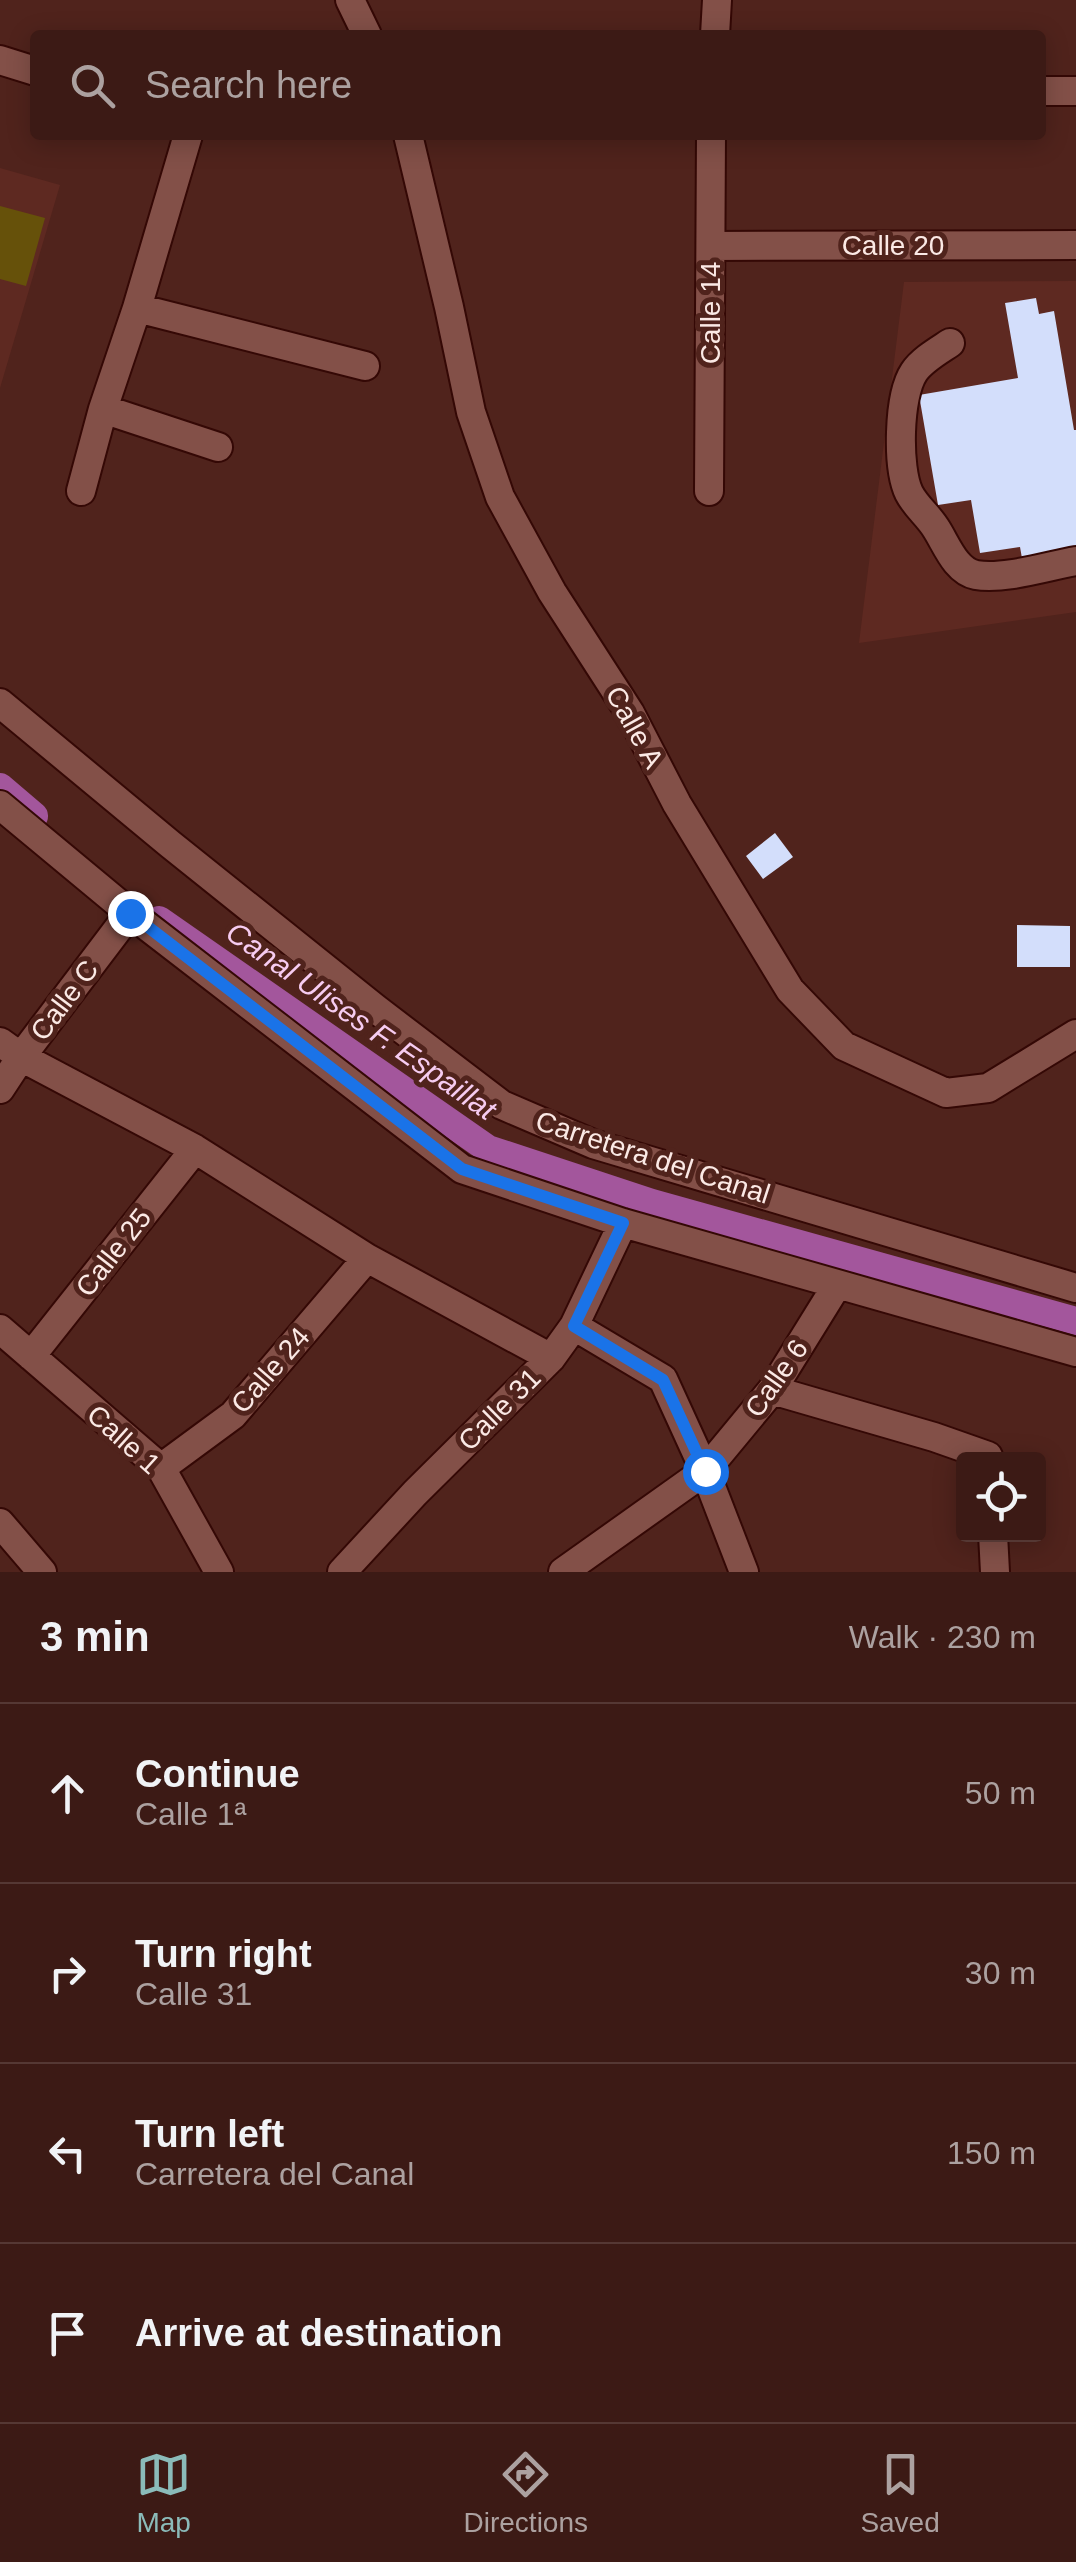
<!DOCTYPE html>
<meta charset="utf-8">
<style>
:root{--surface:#3c1a15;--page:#472722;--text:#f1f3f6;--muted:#aca1a0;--line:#553834;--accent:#8bbbb9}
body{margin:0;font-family:Arial,sans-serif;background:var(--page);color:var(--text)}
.controls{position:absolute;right:30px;bottom:30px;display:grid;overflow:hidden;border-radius:10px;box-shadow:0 5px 25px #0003}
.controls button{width:90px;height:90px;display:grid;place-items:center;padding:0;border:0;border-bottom:2px solid var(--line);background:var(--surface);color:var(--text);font:50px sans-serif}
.stop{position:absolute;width:30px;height:30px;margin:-22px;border:8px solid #1a73e8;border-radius:50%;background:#fff}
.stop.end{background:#1a73e8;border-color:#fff;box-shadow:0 2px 10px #0008}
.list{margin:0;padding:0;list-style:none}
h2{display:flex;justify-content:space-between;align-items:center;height:130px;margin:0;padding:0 40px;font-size:42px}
h2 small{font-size:32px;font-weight:400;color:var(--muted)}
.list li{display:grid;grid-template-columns:65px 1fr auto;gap:30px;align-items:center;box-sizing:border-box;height:180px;padding:0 40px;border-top:2px solid var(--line)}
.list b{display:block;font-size:38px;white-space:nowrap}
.list p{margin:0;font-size:32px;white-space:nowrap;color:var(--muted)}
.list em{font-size:32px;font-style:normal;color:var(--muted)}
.icon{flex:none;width:55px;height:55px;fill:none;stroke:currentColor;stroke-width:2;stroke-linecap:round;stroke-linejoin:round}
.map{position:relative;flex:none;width:1076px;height:1572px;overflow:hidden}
.search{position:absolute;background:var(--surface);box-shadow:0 5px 25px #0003;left:30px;right:30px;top:30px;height:110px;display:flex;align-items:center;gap:25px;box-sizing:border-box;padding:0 35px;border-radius:10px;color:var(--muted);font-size:38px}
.sheet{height:850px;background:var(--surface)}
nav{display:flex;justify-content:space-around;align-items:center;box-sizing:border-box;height:140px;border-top:2px solid var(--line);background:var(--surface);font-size:28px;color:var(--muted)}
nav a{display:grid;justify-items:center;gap:5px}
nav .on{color:var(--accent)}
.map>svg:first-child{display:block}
.built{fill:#5e2921}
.green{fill:#66510a}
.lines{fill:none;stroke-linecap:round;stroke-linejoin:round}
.canal{stroke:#a3569c;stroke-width:28}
.building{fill:#d3defb}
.minor-casing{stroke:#340805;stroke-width:32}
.minor{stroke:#835048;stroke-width:28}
.route{stroke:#1a73e8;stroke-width:12}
.labels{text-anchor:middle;stroke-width:10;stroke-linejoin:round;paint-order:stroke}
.street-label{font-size:28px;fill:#fbe9e5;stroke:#50231c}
.water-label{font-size:30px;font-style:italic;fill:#f6ccf1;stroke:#50231c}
</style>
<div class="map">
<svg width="1076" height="1572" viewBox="0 0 1076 1572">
<rect width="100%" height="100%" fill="#50231c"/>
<path class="built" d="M 0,168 L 60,185 L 0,388 Z
M 1076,281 L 1076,612 L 859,643 L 904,282 Z"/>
<path class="green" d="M 0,206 L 45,218 L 26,286 L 0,279 Z"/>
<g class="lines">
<path class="canal" d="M 0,787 L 34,816
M 159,920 L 488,1149 L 652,1203 L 1076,1321"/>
</g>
<path class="building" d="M 1036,298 L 1039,314 L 1054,311 L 1074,430 L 1076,430 L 1076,554 L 1023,564 L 1020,547 L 980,553 L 971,500 L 938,505 L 919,395 L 1018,378 L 1005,303 Z
M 775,833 L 793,857 L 763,879 L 746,856 Z
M 1017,925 L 1070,926 L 1070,967 L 1017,967 Z"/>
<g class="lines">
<defs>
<path id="minor" d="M 350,0 L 367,35
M 715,35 L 717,0
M 0,60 L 35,71
M 1041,91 L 1076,91
M 408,135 L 449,307 L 471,412 L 500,497 L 552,592 L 630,713 L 677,804 L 790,990 L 844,1046 L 946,1093 L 988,1088 L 1076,1034
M 711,246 L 1076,245
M 137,308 L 365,366
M 950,343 C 938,351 922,360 914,372 C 898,396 897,468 909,493 C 916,507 929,516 937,530 C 947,546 956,571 976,575 C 1004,580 1048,566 1076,561
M 103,409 L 218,447
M 81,491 L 103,409 L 137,308 L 188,135
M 709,491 L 711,135
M 0,703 L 170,844 L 376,1009 L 502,1105 L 593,1144 L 1076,1288
M 0,805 L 130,913 L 462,1169 L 623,1223 L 1076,1352
M 0,1042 L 21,1057 L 195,1149 L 367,1258 L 551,1358
M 0,1089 L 21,1057 L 130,913
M 574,1326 L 663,1379 L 705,1471 L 744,1572
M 0,1329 L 161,1468 L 219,1572
M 31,1356 L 195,1149
M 772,1390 L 934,1437 L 988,1456 L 988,1460
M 161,1468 L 233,1415 L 367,1258
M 0,1523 L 42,1572
M 993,1534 L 995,1572
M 342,1572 L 415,1493 L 551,1358 L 574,1326 L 623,1223
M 563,1572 L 705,1471 L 772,1390 L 837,1285"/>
</defs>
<use href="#minor" class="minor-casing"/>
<use href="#minor" class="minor"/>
</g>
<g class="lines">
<path class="route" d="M 130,913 L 462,1169 L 623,1223 L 574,1326 L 663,1380 L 705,1471"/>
</g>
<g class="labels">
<g class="street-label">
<text x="893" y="255">Calle 20</text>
<text transform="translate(710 313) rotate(-90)" y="10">Calle 14</text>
<text transform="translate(635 727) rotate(61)" y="10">Calle A</text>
<text transform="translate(64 1000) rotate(-53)" y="10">Calle C</text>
<text transform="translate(653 1157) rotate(18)" y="10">Carretera del Canal</text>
<text transform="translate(113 1252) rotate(-52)" y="10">Calle 25</text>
<text transform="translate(270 1370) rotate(-49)" y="10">Calle 24</text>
<text transform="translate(776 1378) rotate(-55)" y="10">Calle 6</text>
<text transform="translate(499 1409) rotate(-45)" y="10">Calle 31</text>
<text transform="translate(124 1439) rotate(42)" y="10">Calle 1</text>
</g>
<g class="water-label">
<text transform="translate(361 1021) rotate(35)" y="10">Canal Ulises F. Espaillat</text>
</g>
</g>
</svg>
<div class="controls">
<button><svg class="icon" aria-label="locate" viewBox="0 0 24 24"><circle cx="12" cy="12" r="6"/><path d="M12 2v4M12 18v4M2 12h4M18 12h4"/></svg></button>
</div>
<div class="stop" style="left:705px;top:1471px"></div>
<div class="stop end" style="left:130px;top:913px"></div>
<div class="search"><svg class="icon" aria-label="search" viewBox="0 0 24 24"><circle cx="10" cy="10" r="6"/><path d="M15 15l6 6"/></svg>Search here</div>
</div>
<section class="sheet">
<h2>3 min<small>Walk · 230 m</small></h2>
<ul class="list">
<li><svg class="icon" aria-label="ahead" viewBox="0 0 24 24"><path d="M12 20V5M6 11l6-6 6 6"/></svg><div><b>Continue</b><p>Calle 1ª</p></div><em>50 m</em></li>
<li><svg class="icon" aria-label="right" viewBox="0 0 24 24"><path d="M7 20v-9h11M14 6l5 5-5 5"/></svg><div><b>Turn right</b><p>Calle 31</p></div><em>30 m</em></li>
<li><svg class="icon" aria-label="left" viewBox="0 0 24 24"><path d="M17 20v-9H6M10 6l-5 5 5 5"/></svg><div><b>Turn left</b><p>Carretera del Canal</p></div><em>150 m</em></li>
<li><svg class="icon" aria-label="arrive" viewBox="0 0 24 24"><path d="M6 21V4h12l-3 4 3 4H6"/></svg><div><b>Arrive at destination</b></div></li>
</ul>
</section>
<nav>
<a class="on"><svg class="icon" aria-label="map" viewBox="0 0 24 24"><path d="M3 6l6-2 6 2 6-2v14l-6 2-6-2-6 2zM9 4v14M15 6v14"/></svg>Map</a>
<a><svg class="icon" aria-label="directions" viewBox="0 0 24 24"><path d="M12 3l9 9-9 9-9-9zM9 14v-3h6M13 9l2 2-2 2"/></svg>Directions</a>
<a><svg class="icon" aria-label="saved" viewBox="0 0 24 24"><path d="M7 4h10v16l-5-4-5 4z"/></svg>Saved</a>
</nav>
